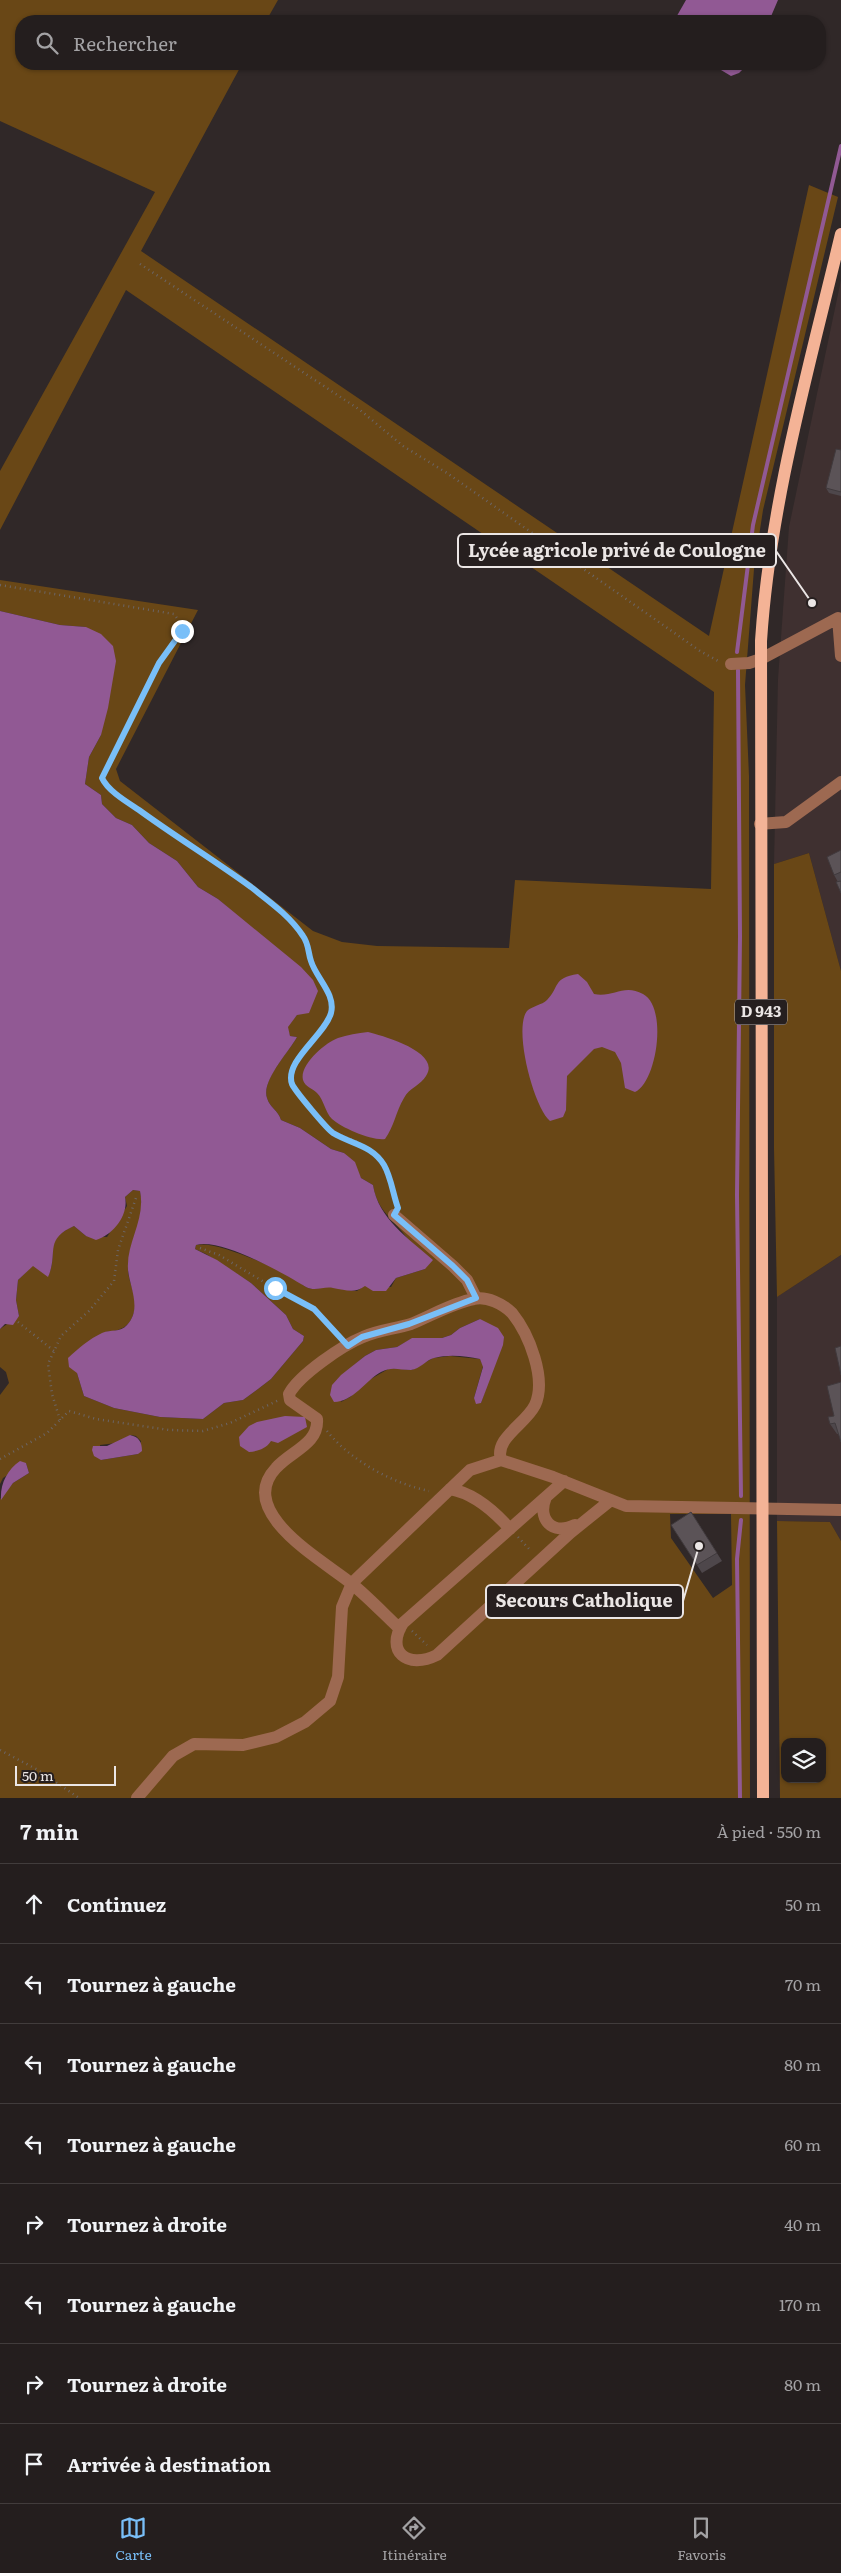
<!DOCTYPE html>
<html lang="fr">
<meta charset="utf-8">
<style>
:root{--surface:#241e1e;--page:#302b2b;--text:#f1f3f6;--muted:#a3a2a4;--line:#413c3c;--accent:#79bff8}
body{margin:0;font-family:Literata,serif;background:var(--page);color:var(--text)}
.controls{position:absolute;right:15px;bottom:15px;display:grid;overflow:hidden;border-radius:10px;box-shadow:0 1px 4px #0004}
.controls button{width:45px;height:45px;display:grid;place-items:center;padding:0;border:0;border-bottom:1px solid var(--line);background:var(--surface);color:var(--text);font:25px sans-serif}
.scale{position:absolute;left:15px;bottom:12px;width:101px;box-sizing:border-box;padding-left:5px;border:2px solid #ebe6e5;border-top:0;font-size:14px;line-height:18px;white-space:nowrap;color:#ebe6e5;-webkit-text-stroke:4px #261f1f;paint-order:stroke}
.stop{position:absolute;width:15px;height:15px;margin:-11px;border:4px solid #79bff8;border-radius:50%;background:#fff}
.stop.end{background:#79bff8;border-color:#fff;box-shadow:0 1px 5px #0008}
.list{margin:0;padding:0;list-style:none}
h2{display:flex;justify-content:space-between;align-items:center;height:65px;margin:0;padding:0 20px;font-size:21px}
h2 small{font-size:16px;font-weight:400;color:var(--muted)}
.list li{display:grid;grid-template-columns:32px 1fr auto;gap:15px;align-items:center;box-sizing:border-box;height:80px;padding:0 20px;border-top:1px solid var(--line)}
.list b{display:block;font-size:19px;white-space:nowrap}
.list em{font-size:16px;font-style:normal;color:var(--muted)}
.icon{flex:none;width:28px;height:28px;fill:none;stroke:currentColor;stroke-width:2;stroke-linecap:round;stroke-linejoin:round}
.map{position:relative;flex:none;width:841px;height:1798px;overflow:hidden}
.search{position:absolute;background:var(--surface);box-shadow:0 1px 4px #0004;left:15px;right:15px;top:15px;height:55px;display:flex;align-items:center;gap:12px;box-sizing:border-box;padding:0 18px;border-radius:20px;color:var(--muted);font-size:19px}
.sheet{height:705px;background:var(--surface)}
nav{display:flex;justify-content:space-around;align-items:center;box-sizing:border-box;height:70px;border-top:1px solid var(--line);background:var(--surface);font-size:14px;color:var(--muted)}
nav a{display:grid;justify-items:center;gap:2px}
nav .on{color:var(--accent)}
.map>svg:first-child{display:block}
.built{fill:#3f3030}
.green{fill:#694716;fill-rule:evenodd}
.water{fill:#915994}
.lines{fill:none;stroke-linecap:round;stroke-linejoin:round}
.stream{stroke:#915994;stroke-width:4}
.path{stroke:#6c6565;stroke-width:2.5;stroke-dasharray:1 4;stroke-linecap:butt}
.minor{stroke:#9d6951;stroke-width:12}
.major{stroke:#f4b396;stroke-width:12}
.wall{fill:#4e474b}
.building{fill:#5b5357;stroke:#403a3d}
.route{stroke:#79bff8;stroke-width:6}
.labels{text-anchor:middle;stroke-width:4.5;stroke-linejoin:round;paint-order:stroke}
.shield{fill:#261f1f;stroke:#b0aaaa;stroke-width:1}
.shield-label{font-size:15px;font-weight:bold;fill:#ebe6e5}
.leader{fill:none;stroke:#ebe6e5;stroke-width:2}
.callout-dot{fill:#ebe6e5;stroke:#261f1f;stroke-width:2}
.callout{fill:#261f1f;stroke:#ebe6e5;stroke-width:2}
.callout-label{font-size:18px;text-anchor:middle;font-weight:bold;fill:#ebe6e5}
</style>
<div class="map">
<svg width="841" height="1798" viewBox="0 0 841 1798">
<rect width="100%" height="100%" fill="#302828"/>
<path class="built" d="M 841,280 L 841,971 L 809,853 L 774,864 L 778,679 L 789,527 Z
M 841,1255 L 841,1541 L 830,1522 L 777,1521 L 777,1297 Z"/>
<path class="green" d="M 0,0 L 278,0 L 266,21 L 21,21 L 21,64 L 242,64 L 141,251 L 709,636 L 809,185 L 838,197 L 763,510 L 754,569 L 745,685 L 749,776 L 750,1798 L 0,1798 L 0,1499 L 13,1483 L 29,1473 L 26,1463 L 3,1478 L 0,1484 L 0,1395 L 9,1383 L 6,1372 L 0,1367 L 0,1329 L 19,1316 L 16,1300 L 18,1280 L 33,1265 L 48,1276 C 60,1253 40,1241 74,1226 L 86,1236 L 107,1237 L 127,1206 L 125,1197 L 133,1190 L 140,1191 C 146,1217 131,1240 128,1267 C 127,1281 139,1298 134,1312 C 130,1328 119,1331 105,1332 L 77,1373 L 84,1396 L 114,1408 L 160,1417 L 203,1419 L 224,1403 L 243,1400 L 258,1389 L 271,1379 L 303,1341 L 304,1336 L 293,1329 L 286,1315 L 251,1283 L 206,1254 L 195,1249 L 196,1245 C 216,1240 273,1267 292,1277 C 298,1280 303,1286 308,1288 C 317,1291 323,1286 331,1287 C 340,1288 348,1291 357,1291 L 365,1285 L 391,1287 L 396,1278 L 425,1269 C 419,1258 413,1247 407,1238 C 393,1218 377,1211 373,1185 L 361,1178 L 344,1153 L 331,1149 L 300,1128 L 281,1120 C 278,1110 270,1108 267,1098 C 261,1080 289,1052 297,1037 L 290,1036 L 287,1027 L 297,1015 L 249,926 L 218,899 L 198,887 L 177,861 L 149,843 L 132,825 L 116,818 L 102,804 L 101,795 L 85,784 L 89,757 L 101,735 L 86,627 L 60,625 L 0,611 L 0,580 L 198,610 L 116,769 L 120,781 L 313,931 L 342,942 L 377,946 L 509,948 L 515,880 L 711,889 L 714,692 L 126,290 L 0,530 L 0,471 L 155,192 L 0,121 ZM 480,1319 L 496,1358 L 481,1403 L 474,1398 L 483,1366 L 480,1359 L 450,1356 L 433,1358 L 412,1370 L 390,1368 L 369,1380 L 350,1397 L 341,1402 L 354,1365 L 365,1356 L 376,1350 L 397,1347 L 413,1338 L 442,1338 L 451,1335 L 460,1328 ZM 131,1435 L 136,1436 L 141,1441 L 138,1454 L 101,1460 L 100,1445 L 116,1443 ZM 670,1514 L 731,1514 L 732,1585 L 713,1598 L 671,1538 Z
M 809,853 L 841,971 L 841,1255 L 777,1297 L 774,1148 L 774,864 Z
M 777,1521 L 830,1522 L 841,1541 L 841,1798 L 780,1798 ZM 785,1742 L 822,1742 L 822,1779 L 785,1779 Z"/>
<path class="water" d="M 686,0 L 778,0 L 769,21 L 674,21 Z
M 711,64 L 748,64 L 739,73 L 731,76 Z
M 0,611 L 60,625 L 86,627 L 101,634 L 113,646 L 116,661 L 108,708 L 101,735 L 89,757 L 85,784 L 101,795 L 102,804 L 116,818 L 132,825 L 149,843 L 177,861 L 198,887 L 218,899 L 301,967 L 313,980 L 318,991 L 309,1013 L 297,1015 L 288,1027 L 290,1036 L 297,1037 C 289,1052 261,1081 267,1098 C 270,1108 278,1110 281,1120 L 300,1128 L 331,1149 L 344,1153 L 355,1162 L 361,1178 L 373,1185 C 378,1218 409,1239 433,1260 L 425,1269 L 396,1278 L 386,1291 L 373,1291 L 365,1286 C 354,1294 346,1290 333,1288 C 324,1286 315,1292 306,1287 C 283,1273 222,1238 196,1245 L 195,1249 L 217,1260 L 251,1283 L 286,1315 L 293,1329 L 304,1336 L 303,1341 L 271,1379 L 258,1389 L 243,1400 L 224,1403 L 203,1419 L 160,1417 L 114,1408 L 84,1396 L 77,1373 L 69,1367 L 68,1358 C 79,1348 89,1339 102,1333 C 111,1329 120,1333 127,1325 C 142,1309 130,1288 128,1270 C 126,1242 146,1220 140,1191 L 133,1190 L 125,1197 C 129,1215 113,1235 96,1240 L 86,1236 L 74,1226 C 43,1240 59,1253 48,1277 L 33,1266 L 18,1280 L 16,1300 L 19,1316 L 13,1325 L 5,1324 L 0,1329 Z
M 578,974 L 587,982 L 594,994 C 613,998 624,983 643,994 C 668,1007 657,1082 635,1092 L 625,1088 L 621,1063 L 615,1052 L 602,1047 L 594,1049 L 567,1076 L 566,1110 L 563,1117 L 550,1121 C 534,1108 513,1029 527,1011 C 532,1006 542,1005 547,1000 C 560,987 552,978 578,974 Z
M 368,1032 C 383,1036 442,1052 426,1076 C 421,1085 409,1088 404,1098 C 396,1111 394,1127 385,1139 C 372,1141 342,1128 332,1119 C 325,1112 324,1100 317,1093 C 312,1088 305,1087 303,1080 C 299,1065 326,1042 338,1038 C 347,1035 358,1033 368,1032 Z
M 480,1319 L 498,1328 L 504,1337 L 503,1345 L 481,1403 L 476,1404 L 474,1398 L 483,1367 L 480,1359 C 466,1356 449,1354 434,1358 C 426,1360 420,1369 411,1370 C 399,1370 392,1366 381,1372 C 365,1381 353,1402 334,1402 L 330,1395 L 332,1385 L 341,1375 L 365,1356 L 376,1350 L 397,1347 L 412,1338 L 442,1338 L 451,1335 L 460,1328 Z
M 285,1416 L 305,1417 L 307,1427 L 278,1443 L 271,1441 C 266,1449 258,1451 249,1452 L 240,1446 L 239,1437 L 249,1426 L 257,1422 Z
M 130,1435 C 139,1437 142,1442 142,1451 L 138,1454 L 101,1460 L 94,1456 L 92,1450 L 93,1446 L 107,1446 Z
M 20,1461 L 26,1463 L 29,1473 L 13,1483 L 1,1500 C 0,1484 7,1470 20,1461 Z"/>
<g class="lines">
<path class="stream" d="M 737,652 L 753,525 L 841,146
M 738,670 L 740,936 L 737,1195 L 741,1496
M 740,1798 L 737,1559 L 741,1520"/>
<path class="path" d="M 140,264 L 360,410 L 403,446 L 447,473 L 700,651 L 720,662
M 0,585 L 174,614 L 182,625 L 182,631 L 159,663 L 102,778 L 105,783 L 130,804 L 176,837 L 212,858 L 281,910 L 303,936 L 311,962 L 327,989 L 332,1012 L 324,1028 L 300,1057 L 293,1070 L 292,1082 L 297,1092 L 332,1132 L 358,1142 L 373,1152 L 384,1165 L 396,1203
M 200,1248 L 219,1255 L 294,1300 L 314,1309 L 339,1335
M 18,1322 L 54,1351
M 60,1420 L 52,1394 L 48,1364 L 61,1336 L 89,1311 L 114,1281 L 118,1250 L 137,1195
M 327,1431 C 351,1461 392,1483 429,1491
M 0,1459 L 47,1433 L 69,1411 L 96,1419 L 169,1430 L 203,1431 L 230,1423 L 279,1400
M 518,1537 L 531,1551
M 412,1631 L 427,1645
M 0,1750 L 38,1770 L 79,1798"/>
<path class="minor" d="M 731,664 L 749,663 L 761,659 L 838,618 L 841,656
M 760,824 L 786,822 L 841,782
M 394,1215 L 453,1266 L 467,1280 L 476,1298
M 564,1481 L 403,1623 C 385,1651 407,1670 437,1655 L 570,1533 L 611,1500
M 450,1489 C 473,1493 495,1512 510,1529
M 546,1497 C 537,1519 552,1536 575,1525
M 400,1629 C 384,1614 369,1598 352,1584 C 326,1562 234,1513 276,1468 C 291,1451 319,1444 317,1419 L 290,1400 L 289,1394 C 299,1375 343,1345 363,1337 C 379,1330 395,1329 411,1324 C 431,1316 452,1303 474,1299 C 487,1296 503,1304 512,1313 C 529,1334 547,1379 535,1405 C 526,1424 494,1438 501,1460
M 137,1798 L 173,1756 L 194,1744 L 243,1745 L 276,1737 L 305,1722 L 330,1701 L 338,1677 L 342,1607 L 352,1583 L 470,1470 L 501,1460 L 553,1477 L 626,1506 L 841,1510"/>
<path class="major" d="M 763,1798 L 761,641 C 770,503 809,368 841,234"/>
</g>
<path class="wall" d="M 841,450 L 841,496 L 829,493 L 826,488 Z
M 841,850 L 841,893 L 838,882 L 834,875 Z
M 834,1416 L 839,1434 L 837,1434 L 830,1424 Z
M 691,1512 L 722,1561 L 702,1573 L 697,1565 Z"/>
<path class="building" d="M 836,449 L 841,450 L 841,492 L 826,488 Z
M 841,850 L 841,872 L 834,875 L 827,857 Z
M 841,881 L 841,893 L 836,882 Z
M 841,1346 L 841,1375 L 835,1348 Z
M 841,1382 L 841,1442 L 835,1423 L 830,1424 L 828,1417 L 834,1416 L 827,1386 Z
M 691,1512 L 717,1553 L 697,1565 L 671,1525 Z"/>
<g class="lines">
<path class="route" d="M 182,631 L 159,663 L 102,778 C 108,791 127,802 139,810 C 176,837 214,860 251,887 C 270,902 290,916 303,936 C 309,944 308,953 311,961 C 316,978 336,994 331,1013 C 325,1035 284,1061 292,1084 C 295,1091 327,1129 333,1133 C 351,1144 372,1145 384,1165 C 391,1177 393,1194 398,1208 L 394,1215 L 453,1266 L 467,1280 L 476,1298 L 409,1324 L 362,1337 L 348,1346 L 314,1309 L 275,1288"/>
</g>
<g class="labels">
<rect class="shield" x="735" y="999.5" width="52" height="25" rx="4"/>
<g class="shield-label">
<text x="761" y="1017">D 943</text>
</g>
</g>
<path class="leader" d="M812 603L776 551M699 1546L683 1601"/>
<g class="callout-dot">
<circle cx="812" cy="603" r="5"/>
<circle cx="699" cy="1546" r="5"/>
</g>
<g class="callout">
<rect x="458" y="534" width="318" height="33" rx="5"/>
<rect x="486" y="1585" width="197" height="33" rx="5"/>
</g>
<g class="callout-label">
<text x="617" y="557">Lycée agricole privé de Coulogne</text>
<text x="584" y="1607">Secours Catholique</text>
</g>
</svg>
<div class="controls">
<button><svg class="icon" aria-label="layers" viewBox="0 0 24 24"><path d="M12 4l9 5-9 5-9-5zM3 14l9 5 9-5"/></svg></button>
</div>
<div class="scale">50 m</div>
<div class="stop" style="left:275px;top:1288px"></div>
<div class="stop end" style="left:182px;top:631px"></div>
<div class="search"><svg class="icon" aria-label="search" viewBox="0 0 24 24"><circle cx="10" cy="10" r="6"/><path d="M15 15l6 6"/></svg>Rechercher</div>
</div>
<section class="sheet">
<h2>7 min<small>À pied · 550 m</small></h2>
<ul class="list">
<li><svg class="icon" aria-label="ahead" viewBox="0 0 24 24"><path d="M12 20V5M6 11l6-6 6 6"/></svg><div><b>Continuez</b></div><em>50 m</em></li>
<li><svg class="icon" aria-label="left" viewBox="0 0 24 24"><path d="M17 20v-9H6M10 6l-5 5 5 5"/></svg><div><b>Tournez à gauche</b></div><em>70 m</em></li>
<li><svg class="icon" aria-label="left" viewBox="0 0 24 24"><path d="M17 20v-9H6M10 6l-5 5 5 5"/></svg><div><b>Tournez à gauche</b></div><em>80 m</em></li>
<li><svg class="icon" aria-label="left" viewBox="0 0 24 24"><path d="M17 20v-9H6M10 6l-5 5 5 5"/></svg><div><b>Tournez à gauche</b></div><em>60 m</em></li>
<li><svg class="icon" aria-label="right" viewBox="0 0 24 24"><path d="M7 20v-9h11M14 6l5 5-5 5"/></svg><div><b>Tournez à droite</b></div><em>40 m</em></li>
<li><svg class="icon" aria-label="left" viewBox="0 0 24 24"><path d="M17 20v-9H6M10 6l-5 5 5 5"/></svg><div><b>Tournez à gauche</b></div><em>170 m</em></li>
<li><svg class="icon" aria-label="right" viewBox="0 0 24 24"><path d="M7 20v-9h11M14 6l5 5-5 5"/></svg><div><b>Tournez à droite</b></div><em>80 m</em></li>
<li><svg class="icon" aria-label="arrive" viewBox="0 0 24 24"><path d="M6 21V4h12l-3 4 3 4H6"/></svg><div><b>Arrivée à destination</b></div></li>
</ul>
</section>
<nav>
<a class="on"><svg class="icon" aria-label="map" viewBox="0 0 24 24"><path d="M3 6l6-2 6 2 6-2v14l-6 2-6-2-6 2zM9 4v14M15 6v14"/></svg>Carte</a>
<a><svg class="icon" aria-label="directions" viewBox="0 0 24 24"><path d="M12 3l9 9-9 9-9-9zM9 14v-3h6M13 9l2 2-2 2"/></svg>Itinéraire</a>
<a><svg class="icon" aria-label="saved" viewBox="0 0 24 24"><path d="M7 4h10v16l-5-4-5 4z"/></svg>Favoris</a>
</nav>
